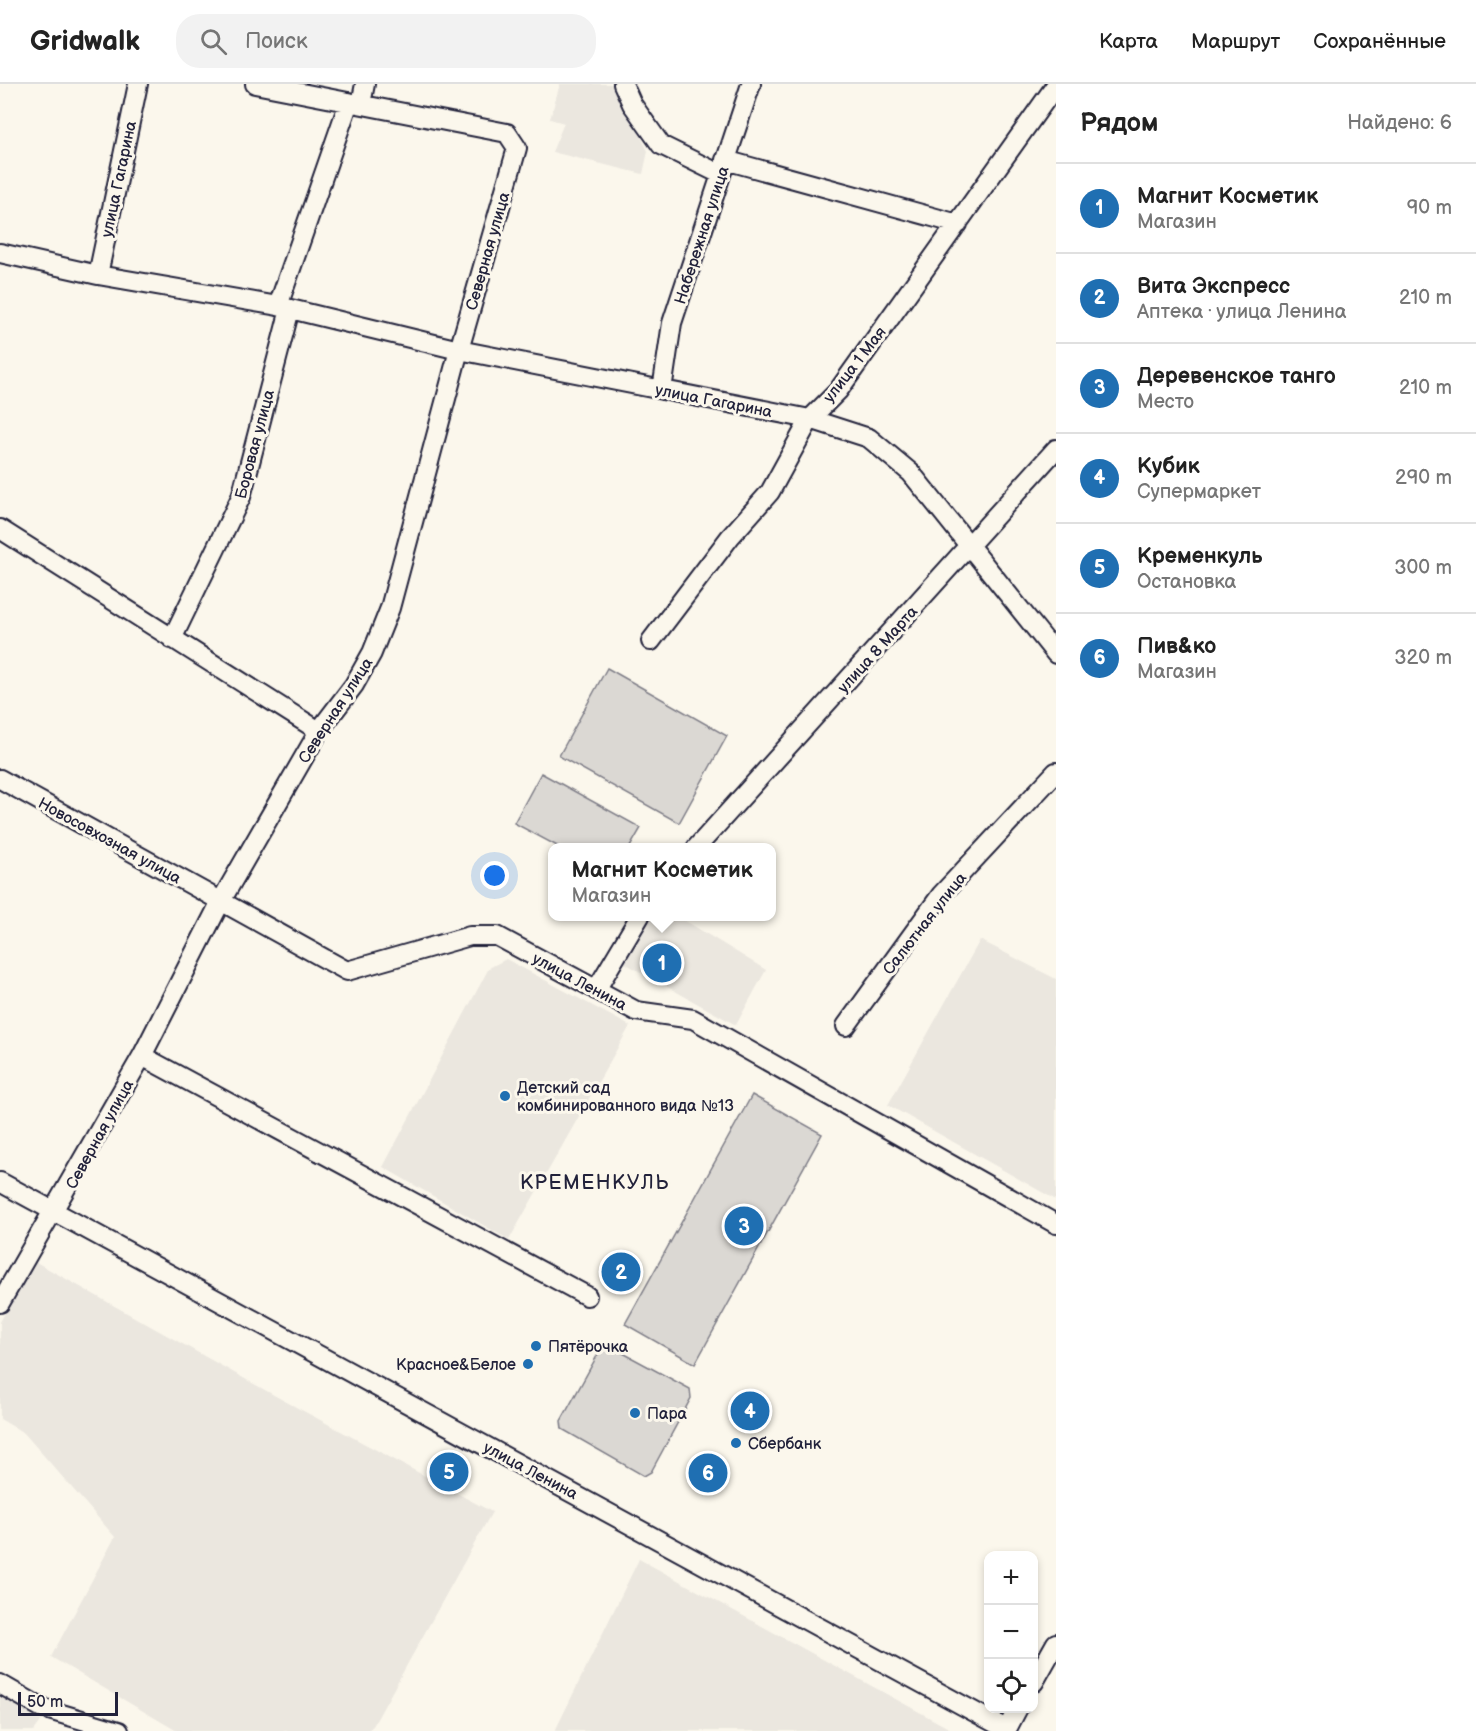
<!DOCTYPE html>
<html lang="ru">
<meta charset="utf-8">
<style>
:root{--surface:#fff;--page:#f2f2f2;--text:#222;--muted:#767676;--line:#e0e0e0;--accent:#1f6fb2}
body{margin:0;font-family:"Balsamiq Sans",sans-serif;background:var(--page);color:var(--text)}
.controls{position:absolute;right:18px;bottom:18px;display:grid;overflow:hidden;border-radius:12px;box-shadow:0 3px 9px #0003}
.controls button{width:54px;height:54px;display:grid;place-items:center;padding:0;border:0;border-bottom:2px solid var(--line);background:var(--surface);color:var(--text);font:30px sans-serif}
.scale{position:absolute;left:18px;bottom:15px;width:100px;box-sizing:border-box;padding-left:6px;border:3px solid #22223b;border-top:0;font-size:16px;line-height:21px;white-space:nowrap;color:#22223b;-webkit-text-stroke:4px #fbf7ec;paint-order:stroke}
.you{position:absolute;left:495px;top:792px;width:21px;height:21px;margin:-15px;border:4px solid #fff;border-radius:50%;background:#1a73e8;box-shadow:0 0 0 9px #1a73e833}
.badge{display:grid;place-items:center;width:39px;height:39px;border-radius:50%;background:var(--accent);color:#fff;font-size:20px;font-weight:700}
.pin{position:absolute;translate:-50% -50%;border:3px solid #fff;box-shadow:0 2px 6px #0006}
.popup{position:absolute;left:548px;top:759px;width:228px;height:78px;box-sizing:border-box;display:grid;place-content:center;border-radius:12px;background:var(--surface);filter:drop-shadow(0 2px 4px #0005);font-size:20px;white-space:nowrap;color:var(--muted)}
.popup b{font-size:22px;color:var(--text)}
.popup::after{content:'';position:absolute;left:50%;top:100%;margin-left:-12px;border:12px solid transparent;border-top-color:var(--surface)}
.list{margin:0;padding:0;list-style:none}
h2{display:flex;justify-content:space-between;align-items:center;height:78px;margin:0;padding:0 24px;font-size:26px}
h2 small{font-size:20px;font-weight:400;color:var(--muted)}
.list li{display:grid;grid-template-columns:39px 1fr auto;gap:18px;align-items:center;box-sizing:border-box;height:90px;padding:0 24px;border-top:2px solid var(--line)}
.list b{display:block;font-size:22px;white-space:nowrap}
.list p{margin:0;font-size:20px;white-space:nowrap;color:var(--muted)}
.list em{font-size:20px;font-style:normal;color:var(--muted)}
.icon{flex:none;width:33px;height:33px;fill:none;stroke:currentColor;stroke-width:2;stroke-linecap:round;stroke-linejoin:round}
.map{position:relative;flex:none;width:1056px;height:1647px;overflow:hidden}
header{display:flex;align-items:center;gap:36px;box-sizing:border-box;height:84px;padding:0 30px;background:var(--surface);border-bottom:2px solid var(--line)}
header strong{font-size:28px}
nav{display:flex;gap:33px;margin-inline-start:auto;font-size:21px}
.search{width:420px;height:54px;background:var(--page);display:flex;align-items:center;gap:15px;box-sizing:border-box;padding:0 21px;border-radius:24px;color:var(--muted);font-size:22px}
main{display:flex}
aside{flex:1;background:var(--surface)}
.map>svg:first-child{display:block}
.built{fill:#ebe7df}
.green{fill:#dbd8d3;stroke:#7e7d87;stroke-width:1.5}
.lines{fill:none;stroke-linecap:round;stroke-linejoin:round}
.minor-casing{stroke:#22223b;stroke-width:22}
.minor{stroke:#fbf7ec;stroke-width:18}
.poi-dot{fill:#1f6fb2;stroke:#fbf7ec;stroke-width:2}
.labels{text-anchor:middle;stroke-width:6;stroke-linejoin:round;paint-order:stroke}
.street-label{font-size:16px;fill:#22223b;stroke:#fbf7ec}
.poi-label{font-size:16px;fill:#22223b;stroke:#fbf7ec;text-anchor:start}
.quarter-label{font-size:20px;letter-spacing:1.5px;fill:#22223b;stroke:#fbf7ec}
</style>
<header>
<strong>Gridwalk</strong>
<div class="search"><svg class="icon" aria-label="search" viewBox="0 0 24 24"><circle cx="10" cy="10" r="6"/><path d="M15 15l6 6"/></svg>Поиск</div>
<nav><a>Карта</a><a>Маршрут</a><a>Сохранённые</a></nav>
</header>
<main>
<div class="map">
<svg width="1056" height="1647" viewBox="0 0 1056 1647">
<rect width="100%" height="100%" fill="#fbf7ec"/>
<filter id="ink" filterUnits="userSpaceOnUse"><feTurbulence type="fractalNoise" baseFrequency=".0167" numOctaves="2"/><feDisplacementMap in="SourceGraphic" scale="12" xChannelSelector="R" yChannelSelector="G"/><feConvolveMatrix kernelMatrix="1 2 1 2 8 2 1 2 1" color-interpolation-filters="sRGB"/></filter>
<g filter="url(#ink)">
<path class="built" d="M 560,0 L 615,0 L 648,67 L 643,90 L 552,68 L 564,39 L 550,35 Z
M 648,833 L 679,833 L 766,886 L 736,941 L 621,877 Z
M 980,856 L 1056,895 L 1056,1116 L 888,1021 Z
M 506,875 L 630,942 L 509,1156 L 383,1083 L 489,884 Z
M 34,1177 L 281,1315 L 492,1428 L 373,1642 L 367,1647 L 177,1647 L 51,1573 L 115,1453 L 24,1349 L 0,1335 L 0,1238 Z
M 639,1475 L 954,1647 L 555,1647 Z
M 0,1609 L 45,1632 L 34,1647 L 0,1647 Z"/>
<path class="green" d="M 607,584 L 727,652 L 679,739 L 559,672 Z
M 541,689 L 641,744 L 630,763 L 559,763 L 514,739 Z
M 752,1011 L 822,1050 L 695,1280 L 625,1240 Z
M 610,1262 L 690,1305 L 691,1314 L 651,1388 L 644,1392 L 562,1345 L 561,1337 L 602,1263 Z"/>
<g class="lines">
<defs>
<path id="minor" d="M 623,0 L 632,20 L 661,61 L 720,90
M 361,20 L 365,0
M 725,76 L 958,140
M 0,169 L 98,191 L 278,222 L 459,266 L 810,335 L 869,354 L 911,389 L 1056,570
M 98,191 L 138,0
M 278,222 L 349,18
M 662,306 L 672,239 L 751,0
M 0,445 L 319,647
M 172,555 L 241,413 L 290,225
M 651,557 L 730,453 L 770,408 L 810,335 L 838,307 L 1056,1
M 0,695 L 347,887 L 470,852 L 497,852 L 636,927 L 693,935 L 1056,1140
M 696,764 L 1056,365
M 596,906 L 640,832
M 846,942 L 941,811 L 1056,688
M 142,972 L 587,1212
M 0,1098 L 1006,1645
M 0,1219 L 142,972 L 221,817 L 319,647 L 354,601 L 372,569 L 390,524 L 459,266 L 517,64 L 507,49 L 255,0
M 1034,1598 L 1056,1559
M 0,1600 L 42,1624 L 119,1647
M 1006,1647 L 1018,1624"/>
</defs>
<use href="#minor" class="minor-casing"/>
<use href="#minor" class="minor"/>
</g>
</g>
<g class="poi-dot">
<circle cx="505" cy="1012" r="6"/>
<circle cx="536" cy="1262" r="6"/>
<circle cx="528" cy="1280" r="6"/>
<circle cx="635" cy="1329" r="6"/>
<circle cx="736" cy="1359" r="6"/>
</g>
<g class="labels">
<g class="street-label">
<text transform="translate(118 95) rotate(-78)" y="6">улица Гагарина</text>
<text transform="translate(701 151) rotate(-72)" y="6">Набережная улица</text>
<text transform="translate(487 167) rotate(-74)" y="6">Северная улица</text>
<text transform="translate(854 280) rotate(-52)" y="6">улица 1 Мая</text>
<text transform="translate(714 316) rotate(11)" y="6">улица Гагарина</text>
<text transform="translate(254 360) rotate(-75)" y="6">Боровая улица</text>
<text transform="translate(877 565) rotate(-48)" y="6">улица 8 Марта</text>
<text transform="translate(335 626) rotate(-57)" y="6">Северная улица</text>
<text transform="translate(110 756) rotate(29)" y="6">Новосовхозная улица</text>
<text transform="translate(924 839) rotate(-52)" y="6">Салютная улица</text>
<text transform="translate(580 897) rotate(28)" y="6">улица Ленина</text>
<text transform="translate(99 1050) rotate(-61)" y="6">Северная улица</text>
<text transform="translate(531 1386) rotate(28)" y="6">улица Ленина</text>
</g>
<g class="poi-label">
<text x="517" y="1009">Детский сад<tspan x="517" dy="18">комбинированного вида №13</tspan></text>
<text x="548" y="1268">Пятёрочка</text>
<text x="516" y="1286" text-anchor="end">Красное&amp;Белое</text>
<text x="647" y="1335">Пара</text>
<text x="748" y="1365">Сбербанк</text>
</g>
<g class="quarter-label">
<text x="595" y="1105">КРЕМЕНКУЛЬ</text>
</g>
</g>
</svg>
<div class="controls">
<button>+</button>
<button>−</button>
<button><svg class="icon" aria-label="locate" viewBox="0 0 24 24"><circle cx="12" cy="12" r="6"/><path d="M12 2v4M12 18v4M2 12h4M18 12h4"/></svg></button>
</div>
<div class="scale">50 m</div>
<div class="you"></div>
<div class="pin badge" style="left:662px;top:879px">1</div>
<div class="popup"><b>Магнит Косметик</b>Магазин</div>
<div class="pin badge" style="left:621px;top:1188px">2</div>
<div class="pin badge" style="left:744px;top:1142px">3</div>
<div class="pin badge" style="left:750px;top:1327px">4</div>
<div class="pin badge" style="left:449px;top:1388px">5</div>
<div class="pin badge" style="left:708px;top:1389px">6</div>
</div>
<aside>
<h2>Рядом<small>Найдено: 6</small></h2>
<ul class="list">
<li><span class="badge">1</span><div><b>Магнит Косметик</b><p>Магазин</p></div><em>90 m</em></li>
<li><span class="badge">2</span><div><b>Вита Экспресс</b><p>Аптека · улица Ленина</p></div><em>210 m</em></li>
<li><span class="badge">3</span><div><b>Деревенское танго</b><p>Место</p></div><em>210 m</em></li>
<li><span class="badge">4</span><div><b>Кубик</b><p>Супермаркет</p></div><em>290 m</em></li>
<li><span class="badge">5</span><div><b>Кременкуль</b><p>Остановка</p></div><em>300 m</em></li>
<li><span class="badge">6</span><div><b>Пив&amp;ко</b><p>Магазин</p></div><em>320 m</em></li>
</ul>
</aside>
</main>
